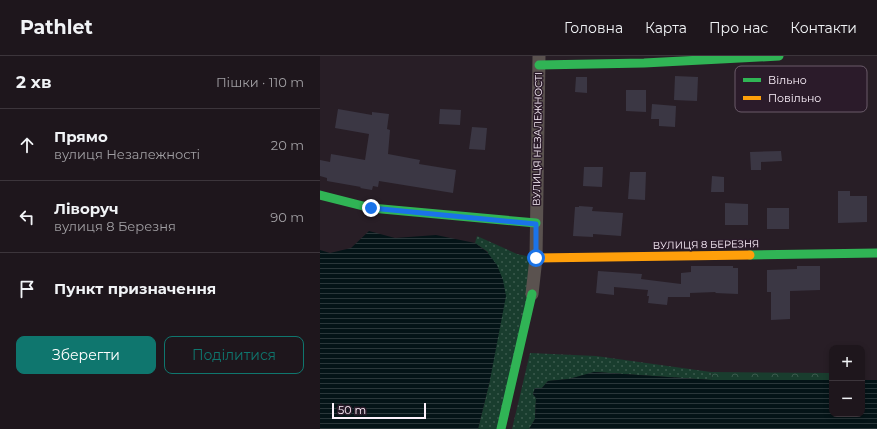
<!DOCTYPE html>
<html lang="uk">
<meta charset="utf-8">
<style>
:root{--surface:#1e161c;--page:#261f25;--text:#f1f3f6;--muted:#a19fa3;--line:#3c353b;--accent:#0f766e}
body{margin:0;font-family:Montserrat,sans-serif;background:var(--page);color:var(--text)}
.controls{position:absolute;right:12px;bottom:12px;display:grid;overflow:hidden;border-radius:8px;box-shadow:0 2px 6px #0003}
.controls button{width:36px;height:36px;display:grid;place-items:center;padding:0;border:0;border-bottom:1px solid var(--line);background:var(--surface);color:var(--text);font:20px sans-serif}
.scale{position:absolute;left:12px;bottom:10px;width:94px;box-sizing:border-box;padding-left:4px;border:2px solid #fcf1fb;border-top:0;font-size:11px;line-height:14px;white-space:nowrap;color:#fcf1fb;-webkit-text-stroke:3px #2b1b2a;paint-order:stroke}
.stop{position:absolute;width:12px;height:12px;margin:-9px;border:3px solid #1a73e8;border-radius:50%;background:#fff}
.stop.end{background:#1a73e8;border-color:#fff;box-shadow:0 1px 4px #0008}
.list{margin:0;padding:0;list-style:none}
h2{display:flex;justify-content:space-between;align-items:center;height:52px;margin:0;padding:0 16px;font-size:17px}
h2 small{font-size:13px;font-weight:400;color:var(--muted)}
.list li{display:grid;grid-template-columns:26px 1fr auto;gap:12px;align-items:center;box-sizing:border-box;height:72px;padding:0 16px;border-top:1px solid var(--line)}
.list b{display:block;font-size:15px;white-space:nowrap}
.list p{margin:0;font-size:13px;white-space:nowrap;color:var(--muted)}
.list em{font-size:13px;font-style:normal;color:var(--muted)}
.actions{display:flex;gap:8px;padding:12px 16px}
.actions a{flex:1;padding:9px 0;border:1px solid var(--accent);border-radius:8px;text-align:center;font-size:14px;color:var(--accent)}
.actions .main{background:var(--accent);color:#fff}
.icon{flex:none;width:22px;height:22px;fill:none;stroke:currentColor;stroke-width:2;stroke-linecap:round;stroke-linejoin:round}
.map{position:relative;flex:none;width:557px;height:373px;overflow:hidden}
header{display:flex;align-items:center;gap:24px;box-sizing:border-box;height:56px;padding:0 20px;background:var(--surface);border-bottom:1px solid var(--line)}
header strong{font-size:19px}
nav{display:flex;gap:22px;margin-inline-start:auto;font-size:14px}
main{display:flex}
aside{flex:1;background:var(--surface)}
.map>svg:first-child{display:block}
.grass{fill:url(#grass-dots)}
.forest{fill:url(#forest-crowns)}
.water{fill:url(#water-rules)}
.building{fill:#3b3744}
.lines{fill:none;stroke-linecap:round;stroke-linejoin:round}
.street{stroke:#5a524f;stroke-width:13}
.fast{stroke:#30b455;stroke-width:9}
.slow{stroke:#ff9f0a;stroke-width:9}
.route{stroke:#1a73e8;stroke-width:5}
.labels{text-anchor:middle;stroke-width:3;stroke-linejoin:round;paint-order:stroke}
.street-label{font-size:10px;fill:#fcf1fb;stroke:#2b1b2a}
.key{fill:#2b1b2a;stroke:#6a5b69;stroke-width:1}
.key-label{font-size:11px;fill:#fcf1fb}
</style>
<header>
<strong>Pathlet</strong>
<nav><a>Головна</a><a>Карта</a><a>Про нас</a><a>Контакти</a></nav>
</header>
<main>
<aside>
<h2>2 хв<small>Пішки · 110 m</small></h2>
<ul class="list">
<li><svg class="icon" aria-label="ahead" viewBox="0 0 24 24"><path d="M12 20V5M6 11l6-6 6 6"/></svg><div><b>Прямо</b><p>вулиця Незалежності</p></div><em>20 m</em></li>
<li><svg class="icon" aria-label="left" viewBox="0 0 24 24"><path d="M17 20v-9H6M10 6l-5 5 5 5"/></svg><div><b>Ліворуч</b><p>вулиця 8 Березня</p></div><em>90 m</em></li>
<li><svg class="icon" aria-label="arrive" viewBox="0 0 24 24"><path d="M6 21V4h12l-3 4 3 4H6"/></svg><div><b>Пункт призначення</b></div></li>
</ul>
<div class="actions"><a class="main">Зберегти</a><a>Поділитися</a></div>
</aside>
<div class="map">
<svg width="557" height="373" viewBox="0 0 557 373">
<defs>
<pattern id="grass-dots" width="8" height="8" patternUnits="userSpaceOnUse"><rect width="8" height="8" fill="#193d2e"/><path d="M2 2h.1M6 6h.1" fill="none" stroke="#3b5a4d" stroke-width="1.8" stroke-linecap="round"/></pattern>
<pattern id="forest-crowns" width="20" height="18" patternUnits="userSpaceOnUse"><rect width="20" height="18" fill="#193d2e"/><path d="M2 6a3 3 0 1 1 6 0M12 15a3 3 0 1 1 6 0" fill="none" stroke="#3b5a4d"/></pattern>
<pattern id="water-rules" width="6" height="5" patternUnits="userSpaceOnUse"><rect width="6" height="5" fill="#041417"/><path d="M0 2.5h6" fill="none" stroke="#2a373a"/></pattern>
</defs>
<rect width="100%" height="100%" fill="#281e26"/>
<path class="grass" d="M 157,180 L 197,198 L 216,202 L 181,373 L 158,373 L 170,324 L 168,196 L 155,187 Z
M 210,297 L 276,300 L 391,316 L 392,324 L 275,316 L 249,323 L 228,325 L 222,332 L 215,332 L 213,338 L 216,342 L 215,363 L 209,373 L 192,373 Z"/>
<path class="forest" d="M 391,316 L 512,317 L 512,324 L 392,324 Z"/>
<path class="water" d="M 49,175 L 75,182 L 116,179 L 155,187 L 167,196 L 177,209 L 183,224 L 186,240 L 170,324 L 158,373 L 0,373 L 0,194 L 10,197 L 31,192 Z
M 274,316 L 392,324 L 512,324 L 512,358 L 542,358 L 542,324 L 557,324 L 557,373 L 209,373 L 215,363 L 216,342 L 213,338 L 215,332 L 222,332 L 228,325 L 249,323 Z"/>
<path class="building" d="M 355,20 L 378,21 L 377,45 L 354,44 Z
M 256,21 L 267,21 L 267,37 L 255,36 Z
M 306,34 L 326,34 L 326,56 L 306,55 Z
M 332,48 L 356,50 L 355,71 L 339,70 L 339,63 L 331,63 Z
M 18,53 L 52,59 L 52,56 L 69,58 L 67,73 L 70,74 L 68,98 L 100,104 L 99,108 L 136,114 L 133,137 L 59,125 L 58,131 L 53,130 L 52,134 L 40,132 L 41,131 L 7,125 L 7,122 L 0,120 L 0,104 L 10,106 L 11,98 L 45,104 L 49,78 L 15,72 Z
M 120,53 L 141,54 L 140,69 L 119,68 Z
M 152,71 L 167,72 L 165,94 L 149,93 Z
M 461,95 L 462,105 L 441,106 L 441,114 L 431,114 L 430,96 Z
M 264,111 L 283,111 L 282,131 L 263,130 Z
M 310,116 L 326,116 L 325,144 L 308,143 Z
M 392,120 L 404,121 L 404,136 L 391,136 Z
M 518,135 L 530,135 L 530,140 L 547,140 L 547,166 L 518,167 Z
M 405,147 L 428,148 L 428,169 L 405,169 Z
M 259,150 L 273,151 L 272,155 L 303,157 L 301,180 L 273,178 L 273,181 L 253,180 L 255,151 L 259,151 Z
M 447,152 L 469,152 L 469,173 L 447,173 Z
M 371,210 L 413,210 L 413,212 L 418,212 L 418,238 L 395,237 L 396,236 L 370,237 L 370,241 L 348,241 L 347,249 L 328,247 L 329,240 L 327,240 L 328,234 L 294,231 L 294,239 L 276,237 L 278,215 L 322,218 L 321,223 L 361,228 L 361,217 L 371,216 Z
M 477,210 L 500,210 L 500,234 L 470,235 L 470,263 L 451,264 L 451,236 L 447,236 L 447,214 L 477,213 Z"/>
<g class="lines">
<path class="street" d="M 212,238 L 216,202 L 219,0"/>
<path class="fast" d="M 219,9 L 324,7 L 459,0
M 0,139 L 51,152 L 216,167
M 430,199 L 557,197
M 181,373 L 212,238"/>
<path class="slow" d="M 216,202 L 430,199"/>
</g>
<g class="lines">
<path class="route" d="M 51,152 L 216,168 L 216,202"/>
</g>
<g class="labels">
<g class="street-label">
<text transform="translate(217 83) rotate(-89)" y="4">ВУЛИЦЯ НЕЗАЛЕЖНОСТІ</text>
<text transform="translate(386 188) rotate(-1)" y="4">ВУЛИЦЯ 8 БЕРЕЗНЯ</text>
</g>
</g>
<rect x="415" y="10" width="132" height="46" rx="6" class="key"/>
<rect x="423" y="22" width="18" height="4" fill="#30b455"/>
<rect x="423" y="40" width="18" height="4" fill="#ff9f0a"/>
<g class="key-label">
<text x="448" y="28">Вільно</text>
<text x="448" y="46">Повільно</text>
</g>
</svg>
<div class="controls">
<button>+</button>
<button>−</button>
</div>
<div class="scale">50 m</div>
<div class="stop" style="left:216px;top:202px"></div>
<div class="stop end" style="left:51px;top:152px"></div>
</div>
</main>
